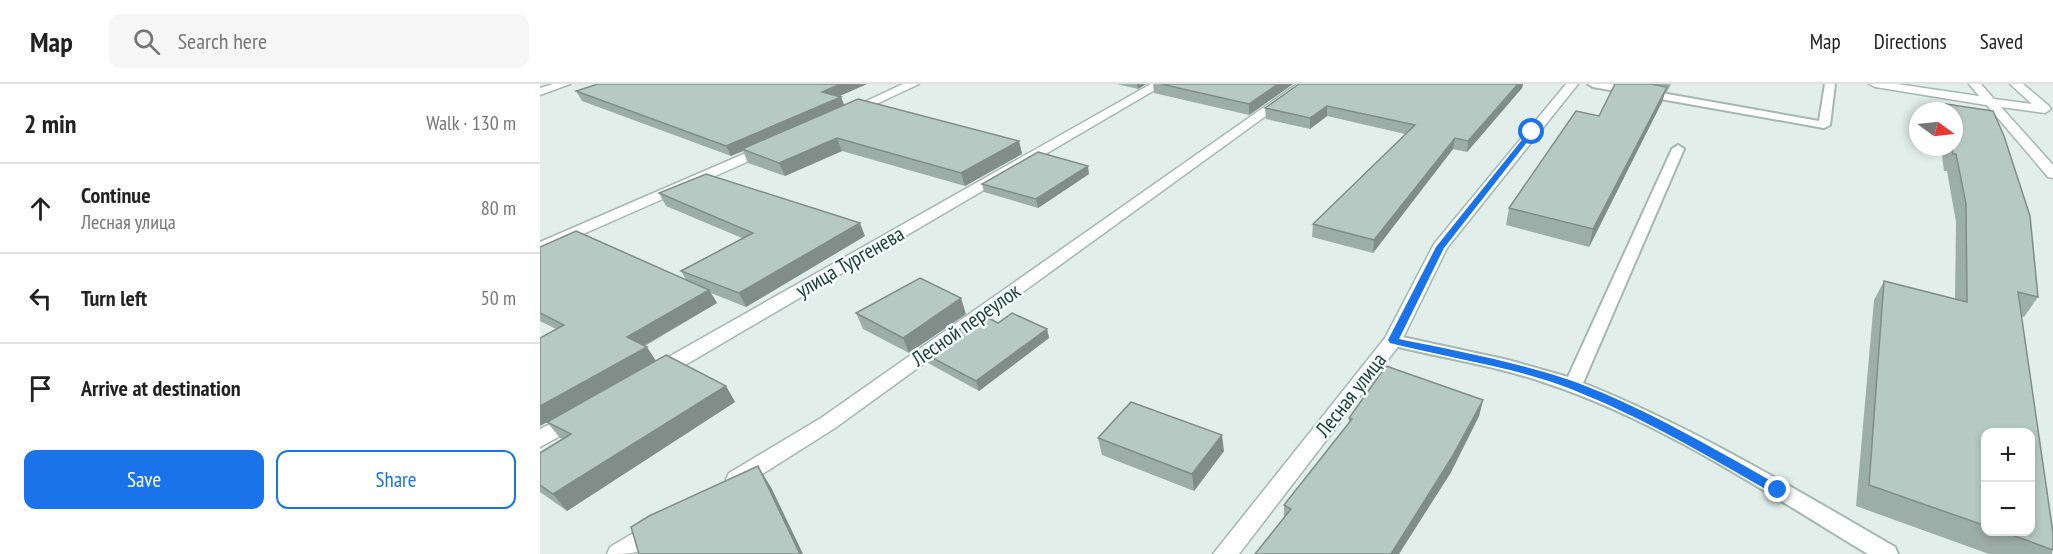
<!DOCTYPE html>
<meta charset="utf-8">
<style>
:root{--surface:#fff;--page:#f6f6f6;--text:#222;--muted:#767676;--line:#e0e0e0;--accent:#1a73e8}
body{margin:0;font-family:"PT Sans Narrow",sans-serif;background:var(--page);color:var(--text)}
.controls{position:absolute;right:18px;bottom:18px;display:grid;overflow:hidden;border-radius:12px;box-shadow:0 3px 9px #0003}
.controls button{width:54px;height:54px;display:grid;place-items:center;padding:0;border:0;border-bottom:2px solid var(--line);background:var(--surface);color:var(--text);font:30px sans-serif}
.compass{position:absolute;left:1369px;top:18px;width:54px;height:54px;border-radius:50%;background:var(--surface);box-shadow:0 3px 9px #0003;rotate:105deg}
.stop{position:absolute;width:18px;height:18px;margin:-14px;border:4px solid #1a73e8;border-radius:50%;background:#fff}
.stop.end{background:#1a73e8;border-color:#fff;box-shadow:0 2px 6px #0008}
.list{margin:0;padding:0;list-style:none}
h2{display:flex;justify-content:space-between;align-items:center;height:78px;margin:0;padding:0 24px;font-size:26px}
h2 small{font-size:20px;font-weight:400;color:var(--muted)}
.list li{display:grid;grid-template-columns:39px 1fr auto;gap:18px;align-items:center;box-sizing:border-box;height:90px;padding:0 24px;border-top:2px solid var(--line)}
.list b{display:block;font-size:22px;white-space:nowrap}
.list p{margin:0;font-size:20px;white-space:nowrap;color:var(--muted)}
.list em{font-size:20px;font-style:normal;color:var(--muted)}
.actions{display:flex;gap:12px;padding:18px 24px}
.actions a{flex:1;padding:14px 0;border:2px solid var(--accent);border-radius:12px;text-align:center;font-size:21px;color:var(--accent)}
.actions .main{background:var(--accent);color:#fff}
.icon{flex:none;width:33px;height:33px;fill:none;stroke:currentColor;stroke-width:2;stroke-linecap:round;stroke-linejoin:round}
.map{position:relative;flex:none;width:1513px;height:470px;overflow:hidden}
header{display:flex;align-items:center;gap:36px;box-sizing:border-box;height:84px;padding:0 30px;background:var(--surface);border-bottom:2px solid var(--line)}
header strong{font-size:28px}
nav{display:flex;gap:33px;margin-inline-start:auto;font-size:21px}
.search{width:420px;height:54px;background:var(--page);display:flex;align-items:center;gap:15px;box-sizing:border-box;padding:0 21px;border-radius:12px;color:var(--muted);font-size:22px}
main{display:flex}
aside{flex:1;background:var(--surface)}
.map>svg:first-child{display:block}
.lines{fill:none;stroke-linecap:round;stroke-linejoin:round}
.service-casing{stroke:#a4b7b1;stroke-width:4}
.minor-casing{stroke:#a4b7b1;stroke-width:3}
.tertiary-casing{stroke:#a4b7b1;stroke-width:3}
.service{fill:#fff;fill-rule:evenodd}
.minor{fill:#fff;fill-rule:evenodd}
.tertiary{fill:#fff;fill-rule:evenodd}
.wall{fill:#9dada8;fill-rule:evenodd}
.shaded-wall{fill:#808d88}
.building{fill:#b7c9c3;stroke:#808d88;stroke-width:1.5}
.route{fill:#1a73e8}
.labels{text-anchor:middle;stroke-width:5;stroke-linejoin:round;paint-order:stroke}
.street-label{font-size:21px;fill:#20413a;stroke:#f3faf7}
</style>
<header>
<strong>Map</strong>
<div class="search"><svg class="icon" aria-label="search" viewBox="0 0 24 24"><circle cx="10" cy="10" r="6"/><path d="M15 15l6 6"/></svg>Search here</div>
<nav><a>Map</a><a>Directions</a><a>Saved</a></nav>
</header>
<main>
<aside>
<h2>2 min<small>Walk · 130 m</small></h2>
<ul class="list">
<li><svg class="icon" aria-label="ahead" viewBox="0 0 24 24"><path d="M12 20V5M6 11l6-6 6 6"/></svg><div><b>Continue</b><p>Лесная улица</p></div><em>80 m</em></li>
<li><svg class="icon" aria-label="left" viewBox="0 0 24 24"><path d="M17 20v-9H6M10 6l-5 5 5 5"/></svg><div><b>Turn left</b></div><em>50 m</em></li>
<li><svg class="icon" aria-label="arrive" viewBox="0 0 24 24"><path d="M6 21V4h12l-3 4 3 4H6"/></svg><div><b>Arrive at destination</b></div></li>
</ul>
<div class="actions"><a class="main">Save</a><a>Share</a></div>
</aside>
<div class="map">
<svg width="1513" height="470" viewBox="0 0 1513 470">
<rect width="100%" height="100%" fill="#e2eee9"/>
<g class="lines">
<defs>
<path id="service" d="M 1048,0 L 1071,0 L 1279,37 L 1285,0 L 1295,0 L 1290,41 L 1284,44 L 1053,3 Z
M 1138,61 L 1144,65 L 1043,299 C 1153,343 1253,404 1355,463 L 1358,470 L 1328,470 C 1225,408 1121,337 1006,299 C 954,281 900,274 847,260 L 844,256 L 853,251 L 968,276 L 1028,293 L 1132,65 Z"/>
<path id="minor" d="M 13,0 L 30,0 L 0,11 L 0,4 Z
M 363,0 L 379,0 L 313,31 L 303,28 Z
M 611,0 L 625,0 L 123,294 L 109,294 L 106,289 L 109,284 Z
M 757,0 L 770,0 L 295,344 L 205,401 L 197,404 L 189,401 L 186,395 L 189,389 L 281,334 Z
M 1026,0 L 1038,0 L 907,164 L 860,260 L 699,470 L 673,470 L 845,254 L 894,160 Z
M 1329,0 L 1357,0 L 1452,14 L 1458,18 L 1452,22 L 1335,3 Z
M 229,59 L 234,60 L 234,66 L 0,169 L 0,158 Z
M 35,328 L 42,330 L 45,335 L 42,340 L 0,363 L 0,345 Z
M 115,436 L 123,439 L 127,446 C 115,470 90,470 67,470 L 70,463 Z"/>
<path id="tertiary" d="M 1429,0 L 1441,0 L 1454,15 L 1492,20 L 1470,0 L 1483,0 L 1509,22 L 1511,25 L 1505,29 L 1461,23 L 1513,81 L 1513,94 L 1508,93 Z"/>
</defs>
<use href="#service" class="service-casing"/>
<use href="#minor" class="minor-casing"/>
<use href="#tertiary" class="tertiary-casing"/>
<use href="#service" class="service"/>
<use href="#minor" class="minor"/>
<use href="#tertiary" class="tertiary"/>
</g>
<path class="wall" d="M 327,0 L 299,12 L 301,13 L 304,21 L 479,57 L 482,70 L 425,102 L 302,67 L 245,92 L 208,79 L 203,67 L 191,72 L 42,17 L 36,7 Z
M 577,0 L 606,0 L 598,5 Z
M 613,0 L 753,0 L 709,31 L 614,9 Z
M 759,0 L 983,0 L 982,4 L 927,68 L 913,65 L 833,169 L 772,153 L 773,140 L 865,50 L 787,32 L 770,45 L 726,35 L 725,24 Z
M 1075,0 L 1131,0 L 1127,8 L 1125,7 L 1122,18 L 1049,163 L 966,141 L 969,124 L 1059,32 Z
M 1406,20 L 1453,27 L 1464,52 L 1490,132 L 1498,213 L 1484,233 L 1481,232 L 1513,449 L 1512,470 L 1449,470 L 1316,422 L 1334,216 L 1344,197 L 1415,215 L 1416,138 L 1407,87 L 1404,87 L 1401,63 L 1414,63 L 1414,27 L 1402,27 ZM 1446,348 L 1491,348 L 1491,447 L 1446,447 Z
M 549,90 L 498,124 L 444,108 L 442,100 Z
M 119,109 L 325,152 L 206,223 L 171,209 L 177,219 L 105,262 L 116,277 L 186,302 L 195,318 L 27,427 L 0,408 L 0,369 L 23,355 L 20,354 L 7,338 L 0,342 L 0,254 L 16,245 L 0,237 L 0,163 L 146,196 L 141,187 L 202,154 L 126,122 Z
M 316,229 L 426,230 L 369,269 L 323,245 Z
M 458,239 L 507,245 L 509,254 L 439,307 L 388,279 L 385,270 Z
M 943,316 L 939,332 L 910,390 L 744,434 L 744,421 L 809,340 L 809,334 Z
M 558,354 L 684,367 L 654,407 L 562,371 Z"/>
<path class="shaded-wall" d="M 300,0 L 327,0 L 286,18 L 282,8 Z
M 597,0 L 606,0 L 598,5 Z
M 738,0 L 753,0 L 709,31 L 709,20 Z
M 978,0 L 983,0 L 982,4 L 927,68 L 928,57 Z
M 1127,3 L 1122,18 L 1049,163 L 1053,145 Z
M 301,13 L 305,23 L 202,65 L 203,67 L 191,72 L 186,62 Z
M 787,22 L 787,32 L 770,45 L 770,34 Z
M 297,54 L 302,67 L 245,92 L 239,79 Z
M 915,54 L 913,65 L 833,169 L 834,156 Z
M 479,57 L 482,70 L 425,102 L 421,89 Z
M 548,82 L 549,90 L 498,124 L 496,115 Z
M 320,139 L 325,152 L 206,223 L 199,209 Z
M 169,206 L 177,219 L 96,266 L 87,253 Z
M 421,214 L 426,230 L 369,269 L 363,254 Z
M 507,245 L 509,254 L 439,307 L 436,297 Z
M 107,263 L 116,277 L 0,342 L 0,322 Z
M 186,302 L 195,318 L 27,427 L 13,410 Z
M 943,316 L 939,332 L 910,390 L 859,470 L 851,470 Z
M 682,351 L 684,367 L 654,407 L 652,390 Z
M 218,382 L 232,405 L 263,470 L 260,470 Z"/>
<path class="building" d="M 58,0 L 300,0 L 282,8 L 301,13 L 186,62 L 36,7 Z
M 621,0 L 738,0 L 709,20 Z
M 759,0 L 978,0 L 928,57 L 915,54 L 834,156 L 773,140 L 875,41 L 787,22 L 770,34 L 725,24 Z
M 1075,0 L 1111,0 L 1127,3 L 1053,145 L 969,124 L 1036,27 L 1059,32 Z
M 318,15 L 479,57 L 421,89 L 297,54 L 239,79 L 202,65 Z
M 1406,20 L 1453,27 L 1464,52 L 1490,132 L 1498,213 L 1478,208 L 1513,449 L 1513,466 L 1461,447 L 1491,447 L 1491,348 L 1446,348 L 1446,442 L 1329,401 L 1344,197 L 1427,218 L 1426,120 L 1416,70 L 1413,70 L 1412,63 L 1414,63 L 1414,27 L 1407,27 Z
M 498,68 L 548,82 L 496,115 L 442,100 Z
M 166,90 L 320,139 L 199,209 L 141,187 L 213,149 L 119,109 Z
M 36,147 L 169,206 L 87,253 L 107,263 L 0,322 L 0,254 L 24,241 L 0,229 L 0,163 Z
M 380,194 L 421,214 L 363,254 L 316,229 Z
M 472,229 L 507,245 L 436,297 L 385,270 L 441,230 L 458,239 Z
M 126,271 L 186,302 L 13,410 L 0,401 L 0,369 L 31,350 L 7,338 Z
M 846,282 L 943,316 L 912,373 L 851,470 L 715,470 L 751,425 L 744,421 L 812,335 L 809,334 Z
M 591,318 L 682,351 L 652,390 L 558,354 Z
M 218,382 L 260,470 L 99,470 L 91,443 L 109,432 Z"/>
<path class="route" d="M 989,47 L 995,48 L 904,164 L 859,255 C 917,267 983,279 1038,299 C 1109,326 1176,366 1242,403 L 1242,410 L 1234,410 C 1168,372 1102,333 1031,305 C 975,283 908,274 850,259 L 848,256 L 896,163 Z"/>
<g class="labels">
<g class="street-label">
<text transform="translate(310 178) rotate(-30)" y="7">улица Тургенева</text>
<text transform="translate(426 241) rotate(-35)" y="7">Лесной переулок</text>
<text transform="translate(811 311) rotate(-52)" y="7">Лесная улица</text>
</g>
</g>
</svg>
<div class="controls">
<button>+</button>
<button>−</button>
</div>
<svg class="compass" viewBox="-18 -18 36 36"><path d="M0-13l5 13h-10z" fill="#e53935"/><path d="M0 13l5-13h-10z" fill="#767676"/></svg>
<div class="stop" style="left:992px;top:48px"></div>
<div class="stop end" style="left:1238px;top:406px"></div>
</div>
</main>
